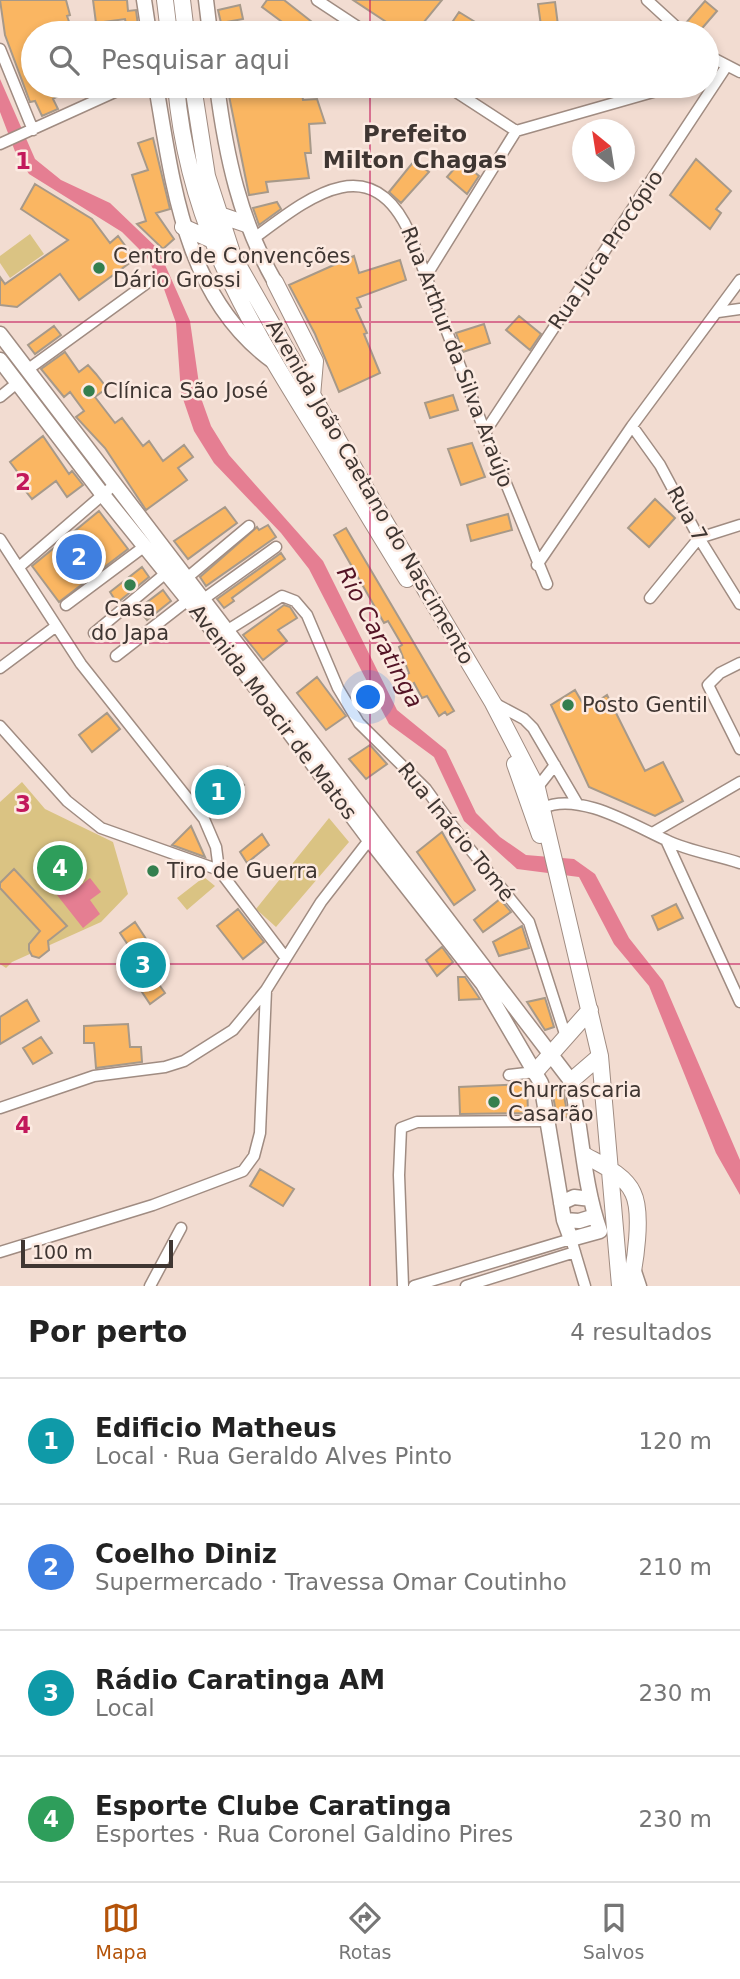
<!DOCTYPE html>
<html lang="pt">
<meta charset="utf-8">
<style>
:root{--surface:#fff;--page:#f2f2f2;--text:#222;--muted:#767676;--line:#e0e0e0;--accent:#b45309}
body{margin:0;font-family:"DejaVu Sans",sans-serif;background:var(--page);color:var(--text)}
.compass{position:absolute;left:572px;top:119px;width:63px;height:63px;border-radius:50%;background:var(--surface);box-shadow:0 4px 10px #0003;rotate:330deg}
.scale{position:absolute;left:21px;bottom:18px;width:152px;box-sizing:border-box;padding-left:7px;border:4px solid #3f3632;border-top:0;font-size:19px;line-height:24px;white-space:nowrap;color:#3f3632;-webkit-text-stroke:5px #fceae1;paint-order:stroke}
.you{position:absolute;left:369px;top:698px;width:24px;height:24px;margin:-18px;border:5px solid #fff;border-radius:50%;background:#1a73e8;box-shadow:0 0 0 10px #1a73e833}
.badge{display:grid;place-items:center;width:46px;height:46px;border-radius:50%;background:var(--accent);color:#fff;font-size:23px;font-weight:700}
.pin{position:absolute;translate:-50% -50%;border:4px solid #fff;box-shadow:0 2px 7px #0006}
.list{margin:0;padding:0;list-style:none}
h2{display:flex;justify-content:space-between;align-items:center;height:91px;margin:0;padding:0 28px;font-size:30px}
h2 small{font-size:23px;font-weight:400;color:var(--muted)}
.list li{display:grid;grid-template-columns:46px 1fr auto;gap:21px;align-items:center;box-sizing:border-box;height:126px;padding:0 28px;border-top:2px solid var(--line)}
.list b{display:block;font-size:26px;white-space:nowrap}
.list p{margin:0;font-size:23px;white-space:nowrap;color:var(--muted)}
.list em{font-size:23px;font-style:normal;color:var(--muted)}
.icon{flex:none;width:38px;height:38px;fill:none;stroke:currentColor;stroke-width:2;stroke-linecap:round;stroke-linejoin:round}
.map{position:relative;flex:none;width:740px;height:1286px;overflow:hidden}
.search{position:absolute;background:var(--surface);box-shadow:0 4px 10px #0003;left:21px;right:21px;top:21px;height:77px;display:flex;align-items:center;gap:18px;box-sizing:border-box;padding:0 24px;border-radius:38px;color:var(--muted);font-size:26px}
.sheet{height:595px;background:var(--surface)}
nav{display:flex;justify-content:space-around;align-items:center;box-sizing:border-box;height:98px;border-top:2px solid var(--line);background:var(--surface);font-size:19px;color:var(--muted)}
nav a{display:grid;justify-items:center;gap:4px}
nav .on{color:var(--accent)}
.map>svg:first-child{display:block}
.green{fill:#dac383}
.water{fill:#e57e92}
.building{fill:#fab662;stroke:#a79989;stroke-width:2}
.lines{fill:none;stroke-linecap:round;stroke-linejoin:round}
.minor-casing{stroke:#a08c82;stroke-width:13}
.major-casing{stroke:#a08c82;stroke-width:17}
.highway-casing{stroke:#a08c82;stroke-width:18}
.minor{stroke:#fff;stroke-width:10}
.major{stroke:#fff;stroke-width:14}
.highway{stroke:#fff;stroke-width:16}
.grid{fill:none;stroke:#c2185b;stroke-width:2;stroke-opacity:0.55}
.poi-dot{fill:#347f4e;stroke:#fceae1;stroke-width:2.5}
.labels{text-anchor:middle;stroke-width:5;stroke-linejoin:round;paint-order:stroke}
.street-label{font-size:21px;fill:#3f3632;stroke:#fceae1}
.poi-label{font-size:21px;fill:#3f3632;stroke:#fceae1;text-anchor:start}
.neighbourhood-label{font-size:23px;font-weight:bold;fill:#3f3632;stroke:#fceae1}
.water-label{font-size:23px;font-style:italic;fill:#531325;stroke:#fceae1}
.grid-label{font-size:23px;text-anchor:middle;font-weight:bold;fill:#c2185b;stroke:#fceae1;stroke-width:5;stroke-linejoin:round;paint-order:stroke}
</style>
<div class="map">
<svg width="740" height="1286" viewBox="0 0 740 1286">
<rect width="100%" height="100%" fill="#f2dcd1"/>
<path class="green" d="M 30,234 L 44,254 L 10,278 L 0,263 L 0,256 Z
M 22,782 L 45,809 L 113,842 L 128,894 L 101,922 L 12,962 L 6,968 L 0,964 L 0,802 Z
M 329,818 L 349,842 L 276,927 L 256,909 Z
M 204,877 L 215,886 L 187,910 L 177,898 Z"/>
<path class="water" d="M 0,79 L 35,159 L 61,180 L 110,203 L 158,249 L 190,321 L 201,398 L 211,426 L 229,455 L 323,561 L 397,710 L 446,750 L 476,813 L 500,837 L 526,855 L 574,859 L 595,874 L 629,938 L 663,981 L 740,1160 L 740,1195 L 716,1153 L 649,986 L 614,944 L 579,877 L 517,869 L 464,821 L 434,757 L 389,724 L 309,569 L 281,533 L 214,463 L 194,431 L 181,393 L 176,323 L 164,289 L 146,256 L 122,232 L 29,174 L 16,154 L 0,112 Z
M 90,878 L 101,892 L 90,900 L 100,914 L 83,928 L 57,895 L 72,884 L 76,889 Z"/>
<path class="building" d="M 0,0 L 66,0 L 70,15 L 67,16 L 73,33 L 33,33 L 33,86 L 56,86 L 60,95 L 53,99 L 58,109 L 42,116 L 35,101 L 30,102 L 5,35 Z
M 93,0 L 127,0 L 128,11 L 136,10 L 139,33 L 128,33 L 125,19 L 96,23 Z
M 267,0 L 284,0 L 326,33 L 297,33 L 262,7 Z
M 353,0 L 442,0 L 415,33 L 403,33 Z
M 705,1 L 717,11 L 698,33 L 691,33 L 685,24 Z
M 555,2 L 559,33 L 542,33 L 538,4 Z
M 240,5 L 243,19 L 221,23 L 218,10 Z
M 459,12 L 493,33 L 445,33 Z
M 227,86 L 301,86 L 303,100 L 317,99 L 325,123 L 309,124 L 311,153 L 305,153 L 309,178 L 266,182 L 268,192 L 249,195 Z
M 153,138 L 170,209 L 156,213 L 174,239 L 163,249 L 137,224 L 146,221 L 132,175 L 148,170 L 138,143 Z
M 696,159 L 731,191 L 716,209 L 721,213 L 710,229 L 670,195 Z
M 414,161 L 429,172 L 401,203 L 389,192 Z
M 461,161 L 479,176 L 467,194 L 447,177 Z
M 35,184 L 92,219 L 110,243 L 118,236 L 135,259 L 79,300 L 60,274 L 17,307 L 0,305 L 0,277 L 5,284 L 68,240 L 21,209 Z
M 277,202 L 281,209 L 259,225 L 253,208 Z
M 354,256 L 359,273 L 400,260 L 406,280 L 357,298 L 361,307 L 356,309 L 367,333 L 364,334 L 380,373 L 339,392 L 315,334 L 289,285 Z
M 519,316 L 541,334 L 530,350 L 506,330 Z
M 484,324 L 490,343 L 463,352 L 456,333 Z
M 54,326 L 61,335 L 35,354 L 28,345 Z
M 65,352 L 79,372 L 88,365 L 96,374 L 107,388 L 95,397 L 115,423 L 122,418 L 143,446 L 149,441 L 163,461 L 184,445 L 193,457 L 178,468 L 187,480 L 146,510 L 105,448 L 76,417 L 84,411 L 70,392 L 64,397 L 41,369 Z
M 453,395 L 458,410 L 430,418 L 425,403 Z
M 43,436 L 69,474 L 72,471 L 83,485 L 67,497 L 56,481 L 32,499 L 24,489 L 28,486 L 10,462 Z
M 472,443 L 485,477 L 461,485 L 448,449 Z
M 655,499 L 675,518 L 649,547 L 628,528 Z
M 225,507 L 237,523 L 188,559 L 174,541 Z
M 99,511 L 128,549 L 59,602 L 32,566 Z
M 508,514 L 512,530 L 471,541 L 467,525 Z
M 268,525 L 276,537 L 206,586 L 200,577 L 257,527 L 259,530 Z
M 346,528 L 454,711 L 447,715 L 445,712 L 439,716 L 427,696 L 422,698 L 414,683 L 409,686 L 404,676 L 409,673 L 399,647 L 402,645 L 388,621 L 384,623 L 334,535 Z
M 281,553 L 285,559 L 232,598 L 234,601 L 224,608 L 217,599 Z
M 142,567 L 149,577 L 117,603 L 110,592 Z
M 163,590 L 171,601 L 147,620 L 138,609 Z
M 284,605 L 290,607 L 297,618 L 278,630 L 287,641 L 263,660 L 243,635 Z
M 317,677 L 346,716 L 326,730 L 297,693 Z
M 575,690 L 586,709 L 607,695 L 645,771 L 663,762 L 683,801 L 655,816 L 589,787 L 551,705 Z
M 107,713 L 120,729 L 92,752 L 79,735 Z
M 370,745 L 387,764 L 366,779 L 349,759 Z
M 227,767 L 244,785 L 211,813 L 195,795 Z
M 191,826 L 196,837 L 205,857 L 172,845 Z
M 442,832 L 475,890 L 454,905 L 417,852 Z
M 262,834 L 269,845 L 247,863 L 240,852 Z
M 14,869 L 67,926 L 48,941 L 49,950 L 39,958 L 32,956 L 29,950 L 29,944 L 40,931 L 0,888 L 0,883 Z
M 500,899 L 511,912 L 483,932 L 474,920 Z
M 676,904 L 683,918 L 658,930 L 652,916 Z
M 238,909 L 264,942 L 243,959 L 217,926 Z
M 135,922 L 167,971 L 155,979 L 165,993 L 150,1004 L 120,959 L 132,951 L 120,933 Z
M 522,926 L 529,948 L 499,956 L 493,942 Z
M 442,947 L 453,962 L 437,976 L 426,960 Z
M 458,977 L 465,977 L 480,999 L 459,1000 Z
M 545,998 L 554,1027 L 545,1030 L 527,1002 Z
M 27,1000 L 39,1021 L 0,1044 L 0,1017 Z
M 128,1024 L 130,1047 L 141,1047 L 142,1062 L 96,1068 L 94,1043 L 84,1043 L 84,1026 Z
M 41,1037 L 52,1053 L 33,1064 L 23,1048 Z
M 527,1084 L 528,1113 L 460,1114 L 459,1087 Z
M 552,1090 L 563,1090 L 568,1117 L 557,1118 Z
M 260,1169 L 294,1189 L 283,1206 L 250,1186 Z"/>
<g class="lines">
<defs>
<path id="minor" d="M 317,0 L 367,33
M 647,0 L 683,33
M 0,49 L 33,130
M 707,55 L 740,72
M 447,86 L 516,131
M 0,144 L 128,86
M 253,239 C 306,200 370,145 410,234 L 485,432 L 547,584
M 426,276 L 516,131 L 674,86
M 718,312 L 740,309
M 27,370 L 147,283
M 0,397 L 17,383
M 632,426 L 660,465 L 699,538 L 740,604
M 485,432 L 726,67
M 0,539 L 81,664 L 204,819 L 216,847 L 219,870 L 285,957
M 537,565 L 632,426 L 740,280
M 19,567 L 114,485
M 188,577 L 249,526
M 205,598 L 276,547
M 650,598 L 699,538 L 740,525
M 66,605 L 145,546
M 94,633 L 166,573
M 223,633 L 282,596 L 295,601 L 307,615 L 338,688 L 359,723 L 426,789 L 465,843 L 529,922 L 566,1037
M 116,656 L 188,600
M 740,663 L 720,673 L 708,685 L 740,749
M 0,668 L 55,627
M 494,703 L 524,719 L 533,728 L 577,803
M 0,726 L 67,801 L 101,828 L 219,870
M 537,788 L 555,765
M 543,808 C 578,791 633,825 666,840 C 688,851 716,855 740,863
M 654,832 L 740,782
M 666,840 L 740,1002
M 509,1075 L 535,1072
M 0,1108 L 94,1076 L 165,1067 L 184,1061 L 233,1030 L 266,990
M 0,1252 L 153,1205 L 243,1171 L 254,1156 L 260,1133 L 266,990 L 321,902 L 373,835
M 635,1268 L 641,1286
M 150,1286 L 181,1228
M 403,1286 L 399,1175 L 401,1128 L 417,1122 L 548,1121
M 414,1286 L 571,1239 L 585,1286
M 466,1286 L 575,1252"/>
<path id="major" d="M 144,0 L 149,33
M 206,0 L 210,33
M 156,86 C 173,185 185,299 274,362
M 217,86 C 226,156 240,221 275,282
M 0,334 L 571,1081 C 582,1130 583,1183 600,1231 L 571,1239 L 564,1220 L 541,1083 L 483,984 L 369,839 L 218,637 L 103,495 L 0,360
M 561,1203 L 574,1197 L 591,1199
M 564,1220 L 579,1221 L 595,1216"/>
<path id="highway" d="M 165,0 L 169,33
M 182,0 L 186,33
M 176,86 C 188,221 242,311 312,424 C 344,475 375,527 407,579
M 193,86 L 207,176 L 233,256 L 378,510 L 493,703 L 537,788 L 600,1056 L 620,1286
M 217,214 L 246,224
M 183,227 L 210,239
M 275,282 L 315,361 L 312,396
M 515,764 L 540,835
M 535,1072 L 590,1010
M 571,1081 L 600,1056
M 586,1156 C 602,1165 625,1175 633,1193 C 643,1213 635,1264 630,1286"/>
</defs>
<use href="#minor" class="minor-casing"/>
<use href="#major" class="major-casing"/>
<use href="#highway" class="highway-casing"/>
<use href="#minor" class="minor"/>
<use href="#major" class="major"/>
<use href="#highway" class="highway"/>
</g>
<path class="grid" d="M 370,0 L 370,33M 370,86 L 370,1286M 0,322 L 740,322M 0,643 L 740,643M 0,964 L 740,964"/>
<g class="poi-dot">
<circle cx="99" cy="268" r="7"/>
<circle cx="89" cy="391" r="7"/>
<circle cx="130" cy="585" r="7"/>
<circle cx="568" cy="705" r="7"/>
<circle cx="153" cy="871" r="7"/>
<circle cx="494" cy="1102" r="7"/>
</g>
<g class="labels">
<g class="street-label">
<text transform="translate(606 250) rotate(-56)" y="7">Rua Juca Procópio</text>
<text transform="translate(457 357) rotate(69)" y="7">Rua Arthur da Silva Araújo</text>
<text transform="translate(370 492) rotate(60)" y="7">Avenida João Caetano do Nascimento</text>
<text transform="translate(687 514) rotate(61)" y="7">Rua 7</text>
<text transform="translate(273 712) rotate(53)" y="7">Avenida Moacir de Matos</text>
<text transform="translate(456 832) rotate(51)" y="7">Rua Inácio Tomé</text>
</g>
<g class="poi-label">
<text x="113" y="263">Centro de Convenções<tspan x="113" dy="24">Dário Grossi</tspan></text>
<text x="103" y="398">Clínica São José</text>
<text x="130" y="616" text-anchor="middle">Casa<tspan x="130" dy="24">do Japa</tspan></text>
<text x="582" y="712">Posto Gentil</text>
<text x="167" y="878">Tiro de Guerra</text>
<text x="508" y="1097">Churrascaria<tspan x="508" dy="24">Casarão</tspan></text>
</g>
<g class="neighbourhood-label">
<text x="415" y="142">Prefeito<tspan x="415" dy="26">Milton Chagas</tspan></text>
</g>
<g class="water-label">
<text transform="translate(380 637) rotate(62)" y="8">Rio Caratinga</text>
</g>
</g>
<g class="grid-label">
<text x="23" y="169">1</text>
<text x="23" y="490">2</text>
<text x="23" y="812">3</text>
<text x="23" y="1133">4</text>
</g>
</svg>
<svg class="compass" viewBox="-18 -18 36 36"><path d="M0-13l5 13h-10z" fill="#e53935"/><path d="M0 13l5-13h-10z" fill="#767676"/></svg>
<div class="scale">100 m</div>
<div class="you"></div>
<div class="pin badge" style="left:218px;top:792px;background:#0f9aa8">1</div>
<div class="pin badge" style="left:79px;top:557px;background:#3f7fe0">2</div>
<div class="pin badge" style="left:143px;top:965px;background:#0f9aa8">3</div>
<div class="pin badge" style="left:60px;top:868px;background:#2e9e5b">4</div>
<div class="search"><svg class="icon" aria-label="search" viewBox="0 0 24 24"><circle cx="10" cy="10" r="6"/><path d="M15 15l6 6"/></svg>Pesquisar aqui</div>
</div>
<section class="sheet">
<h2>Por perto<small>4 resultados</small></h2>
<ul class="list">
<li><span class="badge" style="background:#0f9aa8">1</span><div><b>Edificio Matheus</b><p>Local · Rua Geraldo Alves Pinto</p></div><em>120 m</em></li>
<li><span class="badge" style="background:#3f7fe0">2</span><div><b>Coelho Diniz</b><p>Supermercado · Travessa Omar Coutinho</p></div><em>210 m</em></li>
<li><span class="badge" style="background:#0f9aa8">3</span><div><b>Rádio Caratinga AM</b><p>Local</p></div><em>230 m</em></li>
<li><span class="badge" style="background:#2e9e5b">4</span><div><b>Esporte Clube Caratinga</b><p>Esportes · Rua Coronel Galdino Pires</p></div><em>230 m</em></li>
</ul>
</section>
<nav>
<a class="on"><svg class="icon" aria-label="map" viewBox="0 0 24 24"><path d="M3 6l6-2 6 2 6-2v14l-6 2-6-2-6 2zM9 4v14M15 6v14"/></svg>Mapa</a>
<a><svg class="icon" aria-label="directions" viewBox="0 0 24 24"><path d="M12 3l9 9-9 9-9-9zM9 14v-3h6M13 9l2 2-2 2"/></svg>Rotas</a>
<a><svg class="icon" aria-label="saved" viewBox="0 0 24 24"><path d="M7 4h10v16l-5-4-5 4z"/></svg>Salvos</a>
</nav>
